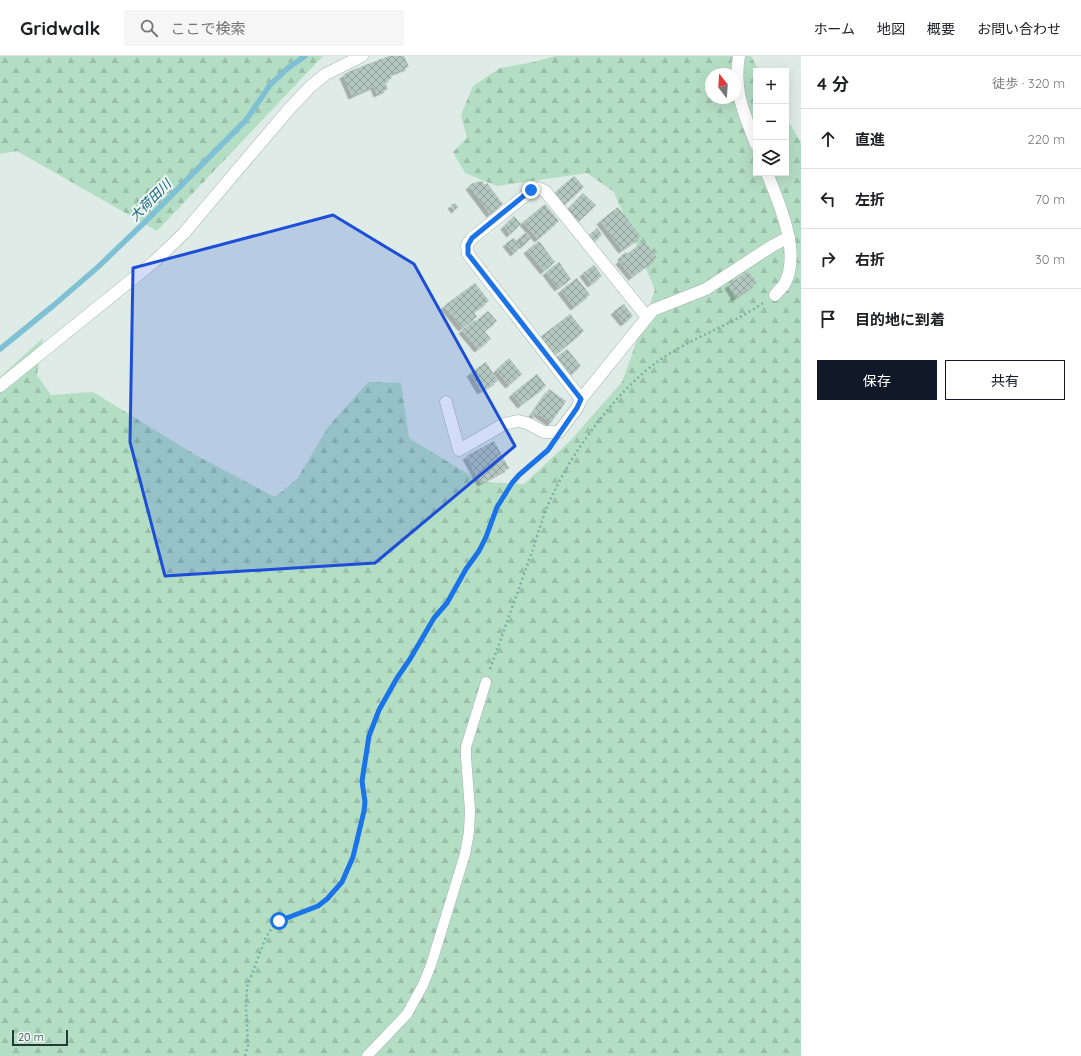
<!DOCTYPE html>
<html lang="ja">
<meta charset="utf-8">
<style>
:root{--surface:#fff;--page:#f6f6f6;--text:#202124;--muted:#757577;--line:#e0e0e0;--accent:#111827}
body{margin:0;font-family:Quicksand,"Noto Sans JP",sans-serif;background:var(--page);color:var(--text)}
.controls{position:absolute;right:12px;top:12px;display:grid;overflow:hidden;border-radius:0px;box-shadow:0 4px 16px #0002}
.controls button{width:36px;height:36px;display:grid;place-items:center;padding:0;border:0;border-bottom:1px solid var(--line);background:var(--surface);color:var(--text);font:20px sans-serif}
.compass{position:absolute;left:705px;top:12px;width:36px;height:36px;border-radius:50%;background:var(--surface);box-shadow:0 4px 16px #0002;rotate:343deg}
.scale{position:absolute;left:12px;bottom:10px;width:56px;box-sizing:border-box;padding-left:4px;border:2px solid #1e3b36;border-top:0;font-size:11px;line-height:14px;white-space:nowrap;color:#1e3b36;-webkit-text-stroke:3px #eef7f4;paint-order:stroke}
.stop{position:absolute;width:12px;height:12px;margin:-9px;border:3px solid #1a73e8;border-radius:50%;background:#fff}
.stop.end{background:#1a73e8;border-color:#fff;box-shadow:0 1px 4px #0008}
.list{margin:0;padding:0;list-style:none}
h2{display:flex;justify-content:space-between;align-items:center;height:52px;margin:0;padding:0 16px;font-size:17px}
h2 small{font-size:13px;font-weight:400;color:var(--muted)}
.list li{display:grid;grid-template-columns:26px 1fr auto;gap:12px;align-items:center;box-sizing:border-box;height:60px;padding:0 16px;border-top:1px solid var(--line)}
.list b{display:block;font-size:15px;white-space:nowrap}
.list em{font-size:13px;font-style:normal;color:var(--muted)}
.actions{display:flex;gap:8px;padding:12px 16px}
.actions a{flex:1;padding:9px 0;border:1px solid var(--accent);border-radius:0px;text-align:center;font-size:14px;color:var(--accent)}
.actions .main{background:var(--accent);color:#fff}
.icon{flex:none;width:22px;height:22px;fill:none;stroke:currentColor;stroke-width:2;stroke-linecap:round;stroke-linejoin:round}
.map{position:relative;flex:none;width:801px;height:1000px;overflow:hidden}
header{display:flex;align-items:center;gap:24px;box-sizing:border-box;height:56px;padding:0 20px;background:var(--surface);border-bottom:1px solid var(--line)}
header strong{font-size:19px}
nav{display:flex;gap:22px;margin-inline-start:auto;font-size:14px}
.search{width:280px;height:36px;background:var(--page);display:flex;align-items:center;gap:10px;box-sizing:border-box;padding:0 14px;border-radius:0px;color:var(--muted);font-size:15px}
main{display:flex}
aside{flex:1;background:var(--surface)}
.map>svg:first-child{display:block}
.forest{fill:url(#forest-firs);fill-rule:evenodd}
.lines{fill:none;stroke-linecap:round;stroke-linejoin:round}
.stream{stroke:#80c0d5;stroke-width:5.5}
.building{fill:url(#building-cross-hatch);filter:url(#shadow)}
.service-casing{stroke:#a1b3ae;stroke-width:11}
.minor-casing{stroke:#a1b3ae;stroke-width:13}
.path{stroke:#7bb1a5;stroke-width:2.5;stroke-dasharray:2 3;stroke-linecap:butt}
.service{stroke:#fff;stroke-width:10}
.minor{stroke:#fff;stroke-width:12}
.route{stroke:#1a73e8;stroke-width:5}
.marked{fill:#1d4ed8;fill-opacity:0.2;stroke:#1d4ed8;stroke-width:3;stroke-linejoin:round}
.labels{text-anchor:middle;stroke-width:4;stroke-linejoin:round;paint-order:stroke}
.water-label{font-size:13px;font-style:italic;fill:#14607b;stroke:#eef7f4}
</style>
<header>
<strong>Gridwalk</strong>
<div class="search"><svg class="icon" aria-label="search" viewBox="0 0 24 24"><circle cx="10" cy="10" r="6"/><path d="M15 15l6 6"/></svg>ここで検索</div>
<nav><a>ホーム</a><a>地図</a><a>概要</a><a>お問い合わせ</a></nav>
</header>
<main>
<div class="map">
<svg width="801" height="1000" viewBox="0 0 801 1000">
<defs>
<pattern id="forest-firs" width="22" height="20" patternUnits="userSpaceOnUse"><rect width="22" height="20" fill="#b4dec4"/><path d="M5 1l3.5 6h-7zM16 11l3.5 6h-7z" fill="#9abfa9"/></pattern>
<pattern id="building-cross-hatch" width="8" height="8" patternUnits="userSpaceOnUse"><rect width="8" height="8" fill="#b3c6bf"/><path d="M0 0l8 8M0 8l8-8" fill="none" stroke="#91a29c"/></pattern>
<filter id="shadow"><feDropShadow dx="-3.5" dy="3.5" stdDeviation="0" flood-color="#0004"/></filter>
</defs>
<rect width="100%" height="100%" fill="#deebe6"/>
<path class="forest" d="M 0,0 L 323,0 L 157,175 L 17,95 L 0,98 Z
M 555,0 L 751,0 L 759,15 L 756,15 L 756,117 L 786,117 L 786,61 L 801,87 L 801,1000 L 0,1000 L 0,321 L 43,282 L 37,319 L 51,339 L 93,336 L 199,401 L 275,441 L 297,423 L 328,371 L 368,326 L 401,327 L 409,382 L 481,426 L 524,428 L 570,385 L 622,326 L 655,234 L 614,136 L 587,117 L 497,130 L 465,117 L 453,96 L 467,82 L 461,59 L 473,30 L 500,12 L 534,6 ZM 711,18 L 735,18 L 735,42 L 711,42 Z"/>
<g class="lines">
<path class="stream" d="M 0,293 L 54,249 L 98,211 L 149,162 L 246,64 L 270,29 L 288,12 L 305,0"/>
</g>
<path class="building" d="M 389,0 L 404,0 L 409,11 L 390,18 L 392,22 L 385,26 L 388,33 L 377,38 L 374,30 L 352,40 L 343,19 L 350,15 Z
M 574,120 L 584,131 L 563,150 L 553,138 Z
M 482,125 L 485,129 L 487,127 L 503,148 L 490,158 L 469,130 L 473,127 Z
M 583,137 L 596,149 L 578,166 L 566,155 Z
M 455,147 L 458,151 L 455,154 L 451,149 Z
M 545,148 L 559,165 L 538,183 L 523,166 Z
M 618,151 L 641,181 L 622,194 L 600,165 Z
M 514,160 L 521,168 L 510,178 L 504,170 Z
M 597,172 L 602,179 L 594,186 L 588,180 Z
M 526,176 L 531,182 L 524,189 L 518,183 Z
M 514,182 L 521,191 L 514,197 L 506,187 Z
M 539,185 L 555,206 L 544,215 L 527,194 Z
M 644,185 L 657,202 L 632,221 L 619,205 L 622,202 L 621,200 L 626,196 L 627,198 Z
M 559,206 L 571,223 L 558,232 L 546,216 Z
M 594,209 L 602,220 L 591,228 L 583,217 Z
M 748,215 L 757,227 L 736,242 L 728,229 Z
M 577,222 L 590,239 L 574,251 L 561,234 Z
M 475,227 L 489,245 L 474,256 L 477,261 L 462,272 L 444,250 Z
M 624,248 L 633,260 L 624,267 L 614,255 Z
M 488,255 L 497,265 L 485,275 L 477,264 Z
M 570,258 L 584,275 L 554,300 L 539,282 Z
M 475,264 L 491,283 L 478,293 L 462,274 Z
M 567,293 L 581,310 L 569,320 L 555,302 Z
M 509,302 L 522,318 L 509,329 L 496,314 Z
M 486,306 L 498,325 L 481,335 L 470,317 Z
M 537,318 L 546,330 L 521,349 L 512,338 Z
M 549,333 L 566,345 L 551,367 L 537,357 L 535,362 L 531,359 Z
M 494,385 L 509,412 L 481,427 L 466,400 Z"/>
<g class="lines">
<defs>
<path id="service" d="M 367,1000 L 407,958 L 423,929 L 431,909 L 465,798 L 469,776 L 470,754 L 466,701 L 466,691 L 486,626"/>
<path id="minor" d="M 739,0 C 733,35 744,57 756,88
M 767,117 C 779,147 801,196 785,227 C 783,231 778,235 775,239
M 0,330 L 155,205 L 184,177 L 290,52 L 311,30 L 326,18 L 362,0
M 581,343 L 468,198 L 467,189 L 472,182 L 531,135 L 538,132 L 545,135 L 647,261
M 446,346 L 459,394 L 504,368 L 518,365 L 527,367 L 544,376 L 559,376 L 577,352 L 581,343 L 653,254 L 706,233 L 772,190 L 789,181"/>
</defs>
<use href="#service" class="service-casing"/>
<use href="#minor" class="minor-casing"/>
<path class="path" d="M 490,613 C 504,575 517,537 531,499 C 538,478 544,455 554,436 C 574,393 619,333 657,306 C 690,282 730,270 763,247
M 245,1000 L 248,989 L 246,952 L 247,931 L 266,881 L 272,872 L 279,865 L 309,855 L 319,850 L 327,843 L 343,826 L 353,801 L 365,746 L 362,725 L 369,680 L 379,654 L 397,622 L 410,603 L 434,562 L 447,547 L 466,513 L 479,495 L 486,481 L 497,451 L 512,427 L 519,419 L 548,394 L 550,390"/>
<use href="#service" class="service"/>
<use href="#minor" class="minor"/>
</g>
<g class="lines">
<path class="route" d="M 279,865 L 318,850 L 327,843 L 342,826 L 353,801 L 364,755 L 365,746 L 362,725 L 369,680 L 379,654 L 397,622 L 410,603 L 434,562 L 447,547 L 466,513 L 479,495 L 486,481 L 497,451 L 512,427 L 519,419 L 548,394 L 577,352 L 581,343 L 468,198 L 468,189 L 472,182 L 531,134"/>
</g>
<path class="marked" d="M 333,159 L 414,208 L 515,390 L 375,507 L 165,520 L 130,386 L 133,212 Z"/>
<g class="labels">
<g class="water-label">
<text transform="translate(150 144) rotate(-45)" y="5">大荷田川</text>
</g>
</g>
</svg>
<div class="controls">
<button>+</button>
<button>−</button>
<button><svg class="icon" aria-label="layers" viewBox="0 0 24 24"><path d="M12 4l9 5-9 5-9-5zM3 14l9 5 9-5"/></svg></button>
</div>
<svg class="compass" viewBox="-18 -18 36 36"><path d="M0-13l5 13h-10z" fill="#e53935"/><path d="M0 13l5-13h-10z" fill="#757577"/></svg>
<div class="scale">20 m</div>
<div class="stop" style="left:279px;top:865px"></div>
<div class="stop end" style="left:531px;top:134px"></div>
</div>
<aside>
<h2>4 分<small>徒歩 · 320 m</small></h2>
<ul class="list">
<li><svg class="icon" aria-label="ahead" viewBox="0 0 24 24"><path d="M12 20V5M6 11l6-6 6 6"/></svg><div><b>直進</b></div><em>220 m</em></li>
<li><svg class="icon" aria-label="left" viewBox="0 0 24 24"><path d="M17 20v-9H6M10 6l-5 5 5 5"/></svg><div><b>左折</b></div><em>70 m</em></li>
<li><svg class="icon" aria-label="right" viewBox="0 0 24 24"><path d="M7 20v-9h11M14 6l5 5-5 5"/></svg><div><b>右折</b></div><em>30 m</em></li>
<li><svg class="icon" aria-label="arrive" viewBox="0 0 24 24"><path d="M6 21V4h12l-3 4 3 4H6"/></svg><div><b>目的地に到着</b></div></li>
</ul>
<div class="actions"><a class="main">保存</a><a>共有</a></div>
</aside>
</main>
